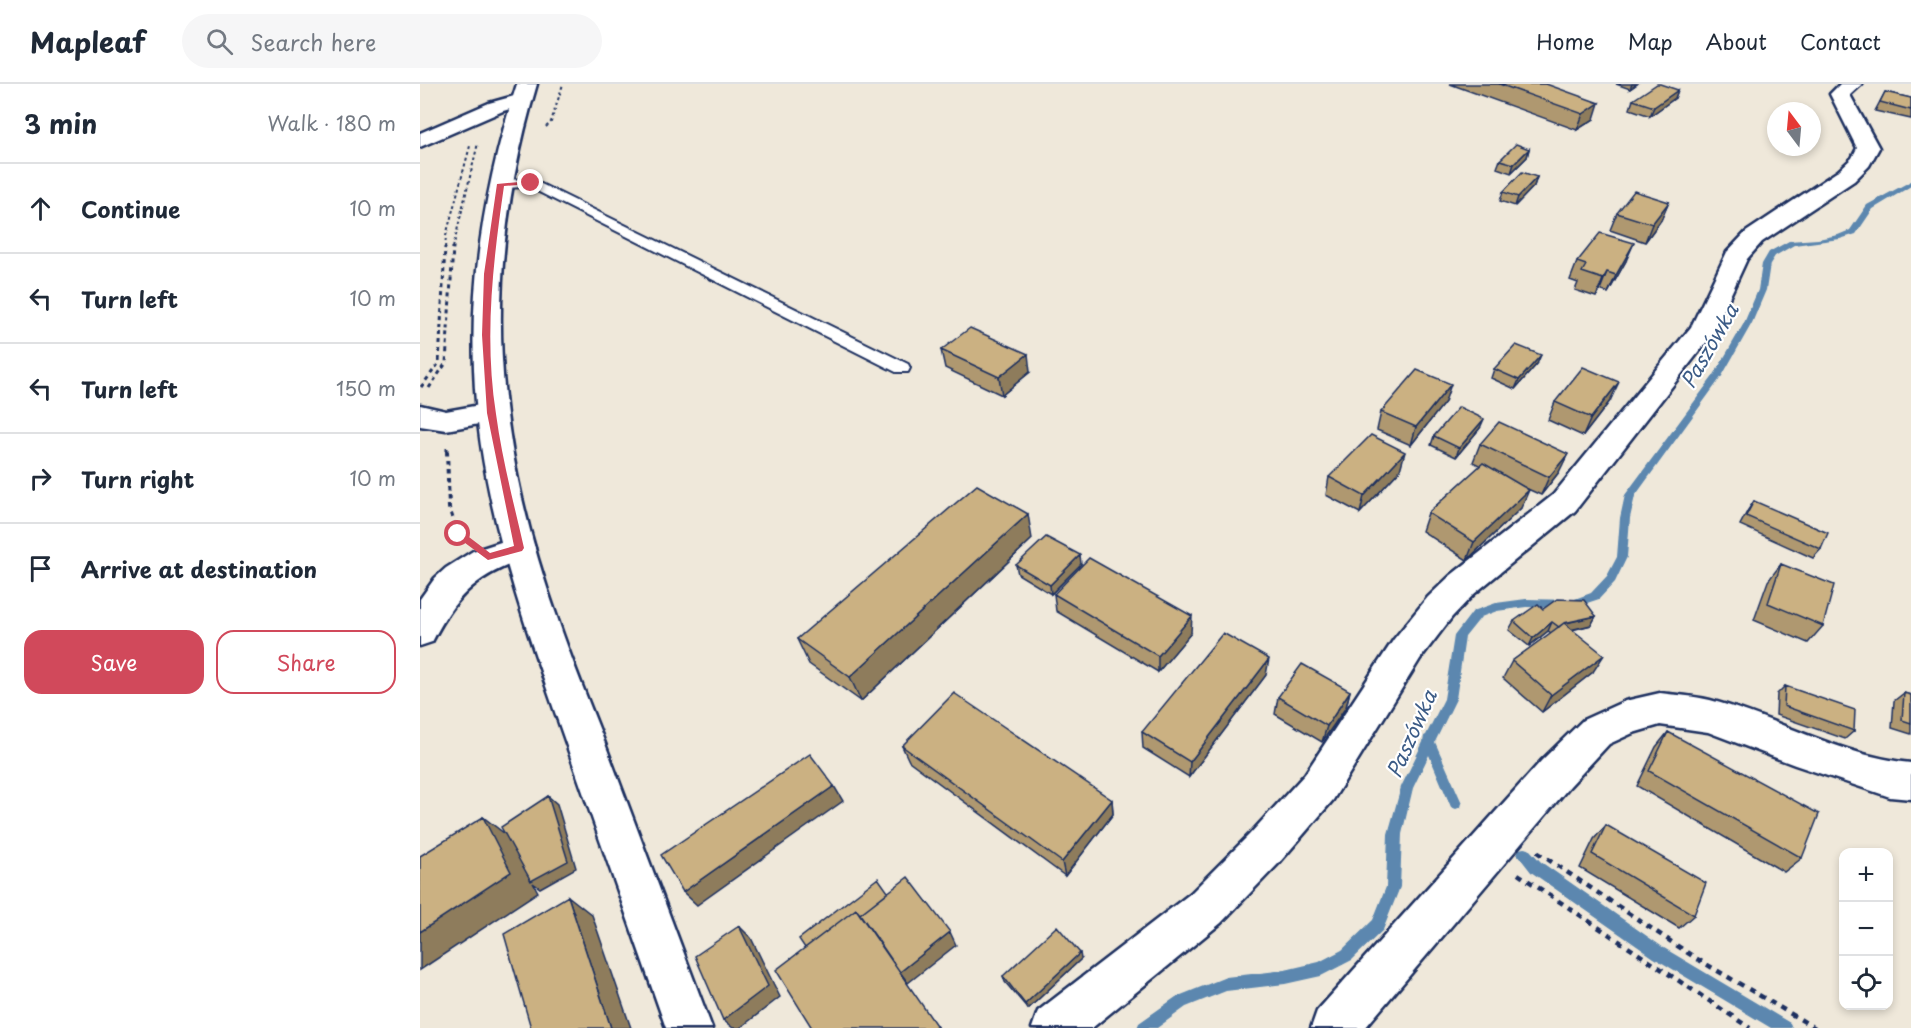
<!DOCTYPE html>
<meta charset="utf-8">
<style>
:root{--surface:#fff;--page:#f6f6f7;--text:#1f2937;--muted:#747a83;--line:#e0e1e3;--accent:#d1495b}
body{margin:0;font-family:"Playpen Sans",sans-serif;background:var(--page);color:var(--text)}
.controls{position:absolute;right:18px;bottom:18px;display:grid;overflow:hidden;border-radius:12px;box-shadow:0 3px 9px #0003}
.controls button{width:54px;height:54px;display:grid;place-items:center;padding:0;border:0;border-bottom:2px solid var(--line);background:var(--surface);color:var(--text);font:30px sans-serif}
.compass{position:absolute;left:1347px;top:18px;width:54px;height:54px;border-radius:50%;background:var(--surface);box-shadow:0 3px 9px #0003;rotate:344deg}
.stop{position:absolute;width:18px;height:18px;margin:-14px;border:4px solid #d1495b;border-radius:50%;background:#fff}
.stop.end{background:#d1495b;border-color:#fff;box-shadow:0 2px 6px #0008}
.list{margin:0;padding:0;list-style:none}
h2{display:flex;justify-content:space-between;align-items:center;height:78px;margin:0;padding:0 24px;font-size:26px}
h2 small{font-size:20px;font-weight:400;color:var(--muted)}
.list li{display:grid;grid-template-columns:39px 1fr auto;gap:18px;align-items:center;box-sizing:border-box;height:90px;padding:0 24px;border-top:2px solid var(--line)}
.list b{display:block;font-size:22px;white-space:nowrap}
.list em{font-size:20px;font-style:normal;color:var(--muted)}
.actions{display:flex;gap:12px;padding:18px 24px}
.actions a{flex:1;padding:14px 0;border:2px solid var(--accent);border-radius:18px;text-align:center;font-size:21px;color:var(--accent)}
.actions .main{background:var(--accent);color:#fff}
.icon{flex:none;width:33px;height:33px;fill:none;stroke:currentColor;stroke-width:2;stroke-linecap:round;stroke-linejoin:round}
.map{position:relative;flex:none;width:1491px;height:944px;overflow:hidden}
header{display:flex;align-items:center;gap:36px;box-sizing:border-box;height:84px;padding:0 30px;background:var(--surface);border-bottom:2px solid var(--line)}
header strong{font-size:28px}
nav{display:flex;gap:33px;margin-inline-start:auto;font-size:21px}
.search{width:420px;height:54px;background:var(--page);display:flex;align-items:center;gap:15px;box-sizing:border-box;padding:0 21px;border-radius:33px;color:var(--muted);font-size:22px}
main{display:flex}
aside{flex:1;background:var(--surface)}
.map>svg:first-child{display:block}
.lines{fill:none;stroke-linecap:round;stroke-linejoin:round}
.stream{fill:#5b87af;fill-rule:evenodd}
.lane-casing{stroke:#1b2f5e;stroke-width:4}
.street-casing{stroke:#1b2f5e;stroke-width:5}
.secondary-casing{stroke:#1b2f5e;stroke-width:5}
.path-far3{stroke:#1b2f5e;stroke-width:2;stroke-dasharray:3 3;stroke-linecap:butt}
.path-far2{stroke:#1b2f5e;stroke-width:3;stroke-dasharray:4 4;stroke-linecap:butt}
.path-far1{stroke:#1b2f5e;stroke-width:4;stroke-dasharray:4.5 4.5;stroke-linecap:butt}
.path{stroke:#1b2f5e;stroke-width:4.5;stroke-dasharray:6 6;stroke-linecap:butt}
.lane{fill:#fff;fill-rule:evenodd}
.street{fill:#fff;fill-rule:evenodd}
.secondary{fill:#fff;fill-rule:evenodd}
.wall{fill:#af9870;stroke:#1b2f5e;stroke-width:1.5}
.shaded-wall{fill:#8e7c5b;stroke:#1b2f5e;stroke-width:1.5}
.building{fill:#cbb182;stroke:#1b2f5e;stroke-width:1.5}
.route{fill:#d1495b}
.labels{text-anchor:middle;stroke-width:4.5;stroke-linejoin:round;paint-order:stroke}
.water-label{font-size:20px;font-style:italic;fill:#3b5b86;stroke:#fff}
</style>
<header>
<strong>Mapleaf</strong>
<div class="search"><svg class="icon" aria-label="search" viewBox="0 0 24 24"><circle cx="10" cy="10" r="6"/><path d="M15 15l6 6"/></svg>Search here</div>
<nav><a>Home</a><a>Map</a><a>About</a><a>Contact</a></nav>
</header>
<main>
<aside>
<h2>3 min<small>Walk · 180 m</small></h2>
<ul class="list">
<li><svg class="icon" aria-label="ahead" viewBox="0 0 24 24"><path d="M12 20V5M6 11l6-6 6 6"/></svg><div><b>Continue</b></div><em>10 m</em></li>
<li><svg class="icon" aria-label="left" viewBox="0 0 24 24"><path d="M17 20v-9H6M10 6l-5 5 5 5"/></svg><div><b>Turn left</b></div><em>10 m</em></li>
<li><svg class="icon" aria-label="left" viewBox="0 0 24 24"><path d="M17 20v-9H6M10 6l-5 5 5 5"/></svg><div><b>Turn left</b></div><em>150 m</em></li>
<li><svg class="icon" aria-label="right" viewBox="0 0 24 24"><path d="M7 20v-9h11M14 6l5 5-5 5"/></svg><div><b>Turn right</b></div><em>10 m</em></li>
<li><svg class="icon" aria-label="arrive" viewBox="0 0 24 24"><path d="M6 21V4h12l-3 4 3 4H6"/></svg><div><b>Arrive at destination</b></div></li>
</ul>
<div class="actions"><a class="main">Save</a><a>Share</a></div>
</aside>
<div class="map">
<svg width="1491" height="944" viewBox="0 0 1491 944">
<rect width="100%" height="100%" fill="#efe8da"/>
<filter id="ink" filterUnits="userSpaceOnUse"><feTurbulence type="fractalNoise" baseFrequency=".0167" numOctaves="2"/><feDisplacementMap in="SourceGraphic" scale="12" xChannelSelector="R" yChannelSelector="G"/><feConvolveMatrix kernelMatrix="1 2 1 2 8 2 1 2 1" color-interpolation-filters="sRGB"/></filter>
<g filter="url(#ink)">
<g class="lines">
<path class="stream" d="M 1491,97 L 1491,102 L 1453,125 L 1436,150 L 1420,155 L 1374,161 L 1355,172 L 1350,180 L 1346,206 L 1332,239 L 1302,292 L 1215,412 L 1210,434 L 1207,473 L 1195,498 L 1179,515 L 1152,524 L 1106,523 L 1077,527 L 1061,533 L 1045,553 L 1036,615 L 1015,658 L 1042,719 L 1041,723 L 1036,725 L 1031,723 L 1009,671 L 993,704 L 982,750 L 980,803 L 963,846 L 932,876 L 901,892 L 865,900 L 806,907 L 766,923 L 737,944 L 717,944 L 719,939 L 756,913 L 806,893 L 865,886 L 899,878 L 922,866 L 953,836 L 966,803 L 968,750 L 981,703 L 1003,658 L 1004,652 L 1006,651 L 1024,615 L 1034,552 L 1053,527 L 1076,519 L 1106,515 L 1152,516 L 1171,509 L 1187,492 L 1197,473 L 1200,434 L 1205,411 L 1294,291 L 1324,239 L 1338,206 L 1342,180 L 1349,168 L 1369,157 L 1398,155 L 1418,151 L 1430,146 L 1447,121 Z
M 1104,764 L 1109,765 L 1121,778 L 1244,864 L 1370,939 L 1372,944 L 1351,944 L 1234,874 L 1111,788 L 1097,770 L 1099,765 Z"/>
<defs>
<path id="lane" d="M 111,95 L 488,280 L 490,284 L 488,288 L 476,288 L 109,103 L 81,104 L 74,100 L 81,96 Z"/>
<path id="street" d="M 1420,0 L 1442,0 L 1430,11 L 1459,64 L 1449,82 L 1434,97 L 1342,158 L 1327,175 L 1292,251 L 1155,427 L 1054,510 L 1032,533 L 1000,575 L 913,716 L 859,779 L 801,839 L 672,944 L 612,944 L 618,927 L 771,809 L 829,751 L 885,690 L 974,555 L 1008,513 L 1030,492 L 1133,411 L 1271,243 L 1307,168 L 1326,148 L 1418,87 L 1432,74 L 1437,64 L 1410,10 Z
M 101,10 L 108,12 L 111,16 L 108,20 L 83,27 L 0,63 L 0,49 L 69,19 Z
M 71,319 L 81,322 L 85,329 L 81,336 L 26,346 L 0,342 L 0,321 L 26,327 Z
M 99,452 L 111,455 L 115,464 L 111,473 C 58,490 37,509 12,558 L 0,562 L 0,515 L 15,494 L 26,484 L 53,467 Z"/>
<path id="secondary" d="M 97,0 L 117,0 C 61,187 72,350 137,533 C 151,575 168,616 184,657 C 220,753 256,848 292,944 L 246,944 C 212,846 177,749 143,651 C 102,533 58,412 54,285 C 50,187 67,93 97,0 Z
M 1240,609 C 1256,611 1274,612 1290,616 C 1357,634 1421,672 1491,679 L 1491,715 L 1470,713 L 1375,681 L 1288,648 L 1240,641 L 1213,649 L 1189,660 L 1150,702 L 945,944 L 891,944 L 897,927 L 1122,676 L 1163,636 L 1205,617 Z"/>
</defs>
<use href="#lane" class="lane-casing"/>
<use href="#street" class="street-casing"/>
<use href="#secondary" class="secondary-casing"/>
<path class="path-far3" d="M 126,43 L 131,38 L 143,0
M 25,164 L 26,152 L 50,62
M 33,164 L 58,59"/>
<path class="path-far2" d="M 1,303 L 19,279 L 25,163
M 9,304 L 26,279 L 33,163
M 27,364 L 27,369"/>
<path class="path-far1" d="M 27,367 L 29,424 L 38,450 L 41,452"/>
<path class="path" d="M 1117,768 L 1274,873 L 1395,944
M 1098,790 L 1330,944"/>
<use href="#lane" class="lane"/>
<use href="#street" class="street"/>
<use href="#secondary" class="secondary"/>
</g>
<path class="wall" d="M 1030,0 L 1126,0 L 1174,35 L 1157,46 Z
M 1196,0 L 1217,0 L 1210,5 Z
M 1258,6 L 1255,14 L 1230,32 L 1210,25 L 1213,16 Z
M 1465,8 L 1491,14 L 1491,35 L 1455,27 Z
M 1109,65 L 1107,73 L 1091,89 L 1077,84 L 1080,76 Z
M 1117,93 L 1114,102 L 1095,122 L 1080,117 L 1083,108 Z
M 1249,118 L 1241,136 L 1225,158 L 1190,146 L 1197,129 Z
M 1206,177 L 1188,209 L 1180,206 L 1176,213 L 1155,206 L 1158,199 L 1150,196 L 1157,178 Z
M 521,266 L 610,288 L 582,311 L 525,284 Z
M 1117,280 L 1095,305 L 1071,294 L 1074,285 Z
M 1190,317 L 1163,352 L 1128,336 L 1135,318 Z
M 1025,318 L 991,361 L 957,346 L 961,328 Z
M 1060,344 L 1036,373 L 1011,361 L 1014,352 Z
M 1060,360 L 1139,388 L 1121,411 L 1101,402 L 1101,424 L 1047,476 L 1002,447 L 1008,429 L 1061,382 L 1053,378 Z
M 980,386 L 940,429 L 906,411 L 909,393 Z
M 1334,417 L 1401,465 L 1393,474 L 1320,441 L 1328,426 Z
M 612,455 L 441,617 L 389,580 L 377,555 Z
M 661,480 L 631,510 L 598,490 L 596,481 Z
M 1361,480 L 1403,542 L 1388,559 L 1334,536 L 1348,497 Z
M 634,510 L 771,549 L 738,588 L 636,527 Z
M 1123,525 L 1176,532 L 1171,541 L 1152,546 L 1173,588 L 1122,628 L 1083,594 L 1092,577 L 1131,549 L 1128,547 L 1109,562 L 1089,546 L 1094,537 Z
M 846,591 L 769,693 L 723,664 L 722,648 Z
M 1365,602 L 1434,647 L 1425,655 L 1356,631 L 1357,610 Z
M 930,607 L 926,623 L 902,658 L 855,630 L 858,613 Z
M 1484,609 L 1491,611 L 1491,650 L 1472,644 L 1474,617 Z
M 1248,648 L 1382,774 L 1364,788 L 1217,702 L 1236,663 Z
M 482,662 L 692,716 L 693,730 L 645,792 L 489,677 Z
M 1186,741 L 1274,831 L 1259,844 L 1160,784 L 1174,755 Z
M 661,875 L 608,925 L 585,898 L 583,892 Z"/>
<path class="shaded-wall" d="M 1212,0 L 1217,0 L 1210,5 Z
M 1258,6 L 1255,14 L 1230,32 L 1234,23 Z
M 1179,19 L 1174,35 L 1157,46 L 1163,30 Z
M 1109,65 L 1107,73 L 1091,89 L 1094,80 Z
M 1117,93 L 1114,102 L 1095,122 L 1098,113 Z
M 1249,118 L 1241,136 L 1225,158 L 1232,140 Z
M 1214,159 L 1206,177 L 1188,209 L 1196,191 Z
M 1187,188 L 1180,206 L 1176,213 L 1183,195 Z
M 608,270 L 610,288 L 582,311 L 579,293 Z
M 1121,271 L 1117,280 L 1095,305 L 1099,296 Z
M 1199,298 L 1190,317 L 1163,352 L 1171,334 Z
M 1031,300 L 1025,318 L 991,361 L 996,343 Z
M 1064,335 L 1060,344 L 1036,373 L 1039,364 Z
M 985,368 L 980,386 L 940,429 L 944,412 Z
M 1148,370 L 1139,388 L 1121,411 L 1129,393 Z
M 1109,406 L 1101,424 L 1047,476 L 1054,458 Z
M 608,430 L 612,455 L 441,617 L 430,593 Z
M 660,471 L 661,480 L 631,510 L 630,501 Z
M 772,532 L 771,549 L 738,588 L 738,572 Z
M 1176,532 L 1171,541 L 1137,549 L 1142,540 Z
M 1132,538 L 1128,547 L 1109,562 L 1113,554 Z
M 1184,571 L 1173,588 L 1122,628 L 1131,611 Z
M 849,575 L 846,591 L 769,693 L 770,678 Z
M 930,607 L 926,623 L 902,658 L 907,642 Z
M 414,702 L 423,717 L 277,821 L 263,808 Z
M 128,712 L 137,720 L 156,784 L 120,804 L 113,799 L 118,808 L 0,886 L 0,848 L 63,733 L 89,753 Z
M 692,716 L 693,730 L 645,792 L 642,778 Z
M 148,812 L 172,831 L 211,944 L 191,944 Z
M 319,842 L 331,854 L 360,913 L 320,944 L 313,944 L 303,936 Z
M 530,848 L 536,861 L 488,899 L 480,888 Z
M 660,869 L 661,875 L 608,925 L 605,920 Z"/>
<path class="building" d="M 1079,0 L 1126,0 L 1179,19 L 1163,30 Z
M 1237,0 L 1240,0 L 1258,6 L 1234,23 L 1213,16 Z
M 1465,8 L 1491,14 L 1491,26 L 1460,18 Z
M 1096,60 L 1109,65 L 1094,80 L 1080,76 Z
M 1102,88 L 1117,93 L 1098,113 L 1083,108 Z
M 1214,107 L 1249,118 L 1232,140 L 1197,129 Z
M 1180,149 L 1214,159 L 1196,191 L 1187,188 L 1183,195 L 1162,188 L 1166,181 L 1157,178 Z
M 550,244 L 608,270 L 579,293 L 521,266 Z
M 1096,261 L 1121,271 L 1099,296 L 1074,285 Z
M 1163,283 L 1199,298 L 1171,334 L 1135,318 Z
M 997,286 L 1031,300 L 996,343 L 961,328 Z
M 1039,323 L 1064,335 L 1039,364 L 1014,352 Z
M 1079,338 L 1148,370 L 1129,393 L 1060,360 Z
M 951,351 L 985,368 L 944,412 L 909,393 Z
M 1063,379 L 1109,406 L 1054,458 L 1008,429 Z
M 557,401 L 608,430 L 430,593 L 377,555 Z
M 1334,417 L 1408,449 L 1401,465 L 1326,432 Z
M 626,453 L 660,471 L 630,501 L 596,481 Z
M 669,474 L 772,532 L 738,572 L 634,510 Z
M 1361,480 L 1414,501 L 1403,542 L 1348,519 Z
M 1137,515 L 1164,516 L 1176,532 L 1144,539 L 1139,543 L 1132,538 L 1113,554 L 1094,537 L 1118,520 L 1123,525 Z
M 1144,539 L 1184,571 L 1131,611 L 1092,577 Z
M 803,549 L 849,575 L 770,678 L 722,648 Z
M 882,580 L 930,607 L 907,642 L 858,613 Z
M 1365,602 L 1435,626 L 1434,647 L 1364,622 Z
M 534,609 L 692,716 L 642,778 L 482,662 Z
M 1484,609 L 1491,611 L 1491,639 L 1482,636 Z
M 1248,648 L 1399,730 L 1382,774 L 1229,687 Z
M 390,670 L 414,702 L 263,808 L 241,771 Z
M 128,712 L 148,777 L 111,797 L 81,743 Z
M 63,733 L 91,788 L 0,848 L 0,772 Z
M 1186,741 L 1286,799 L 1274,831 L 1172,770 Z
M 488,793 L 530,848 L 480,888 L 440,830 Z
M 458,794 L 468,808 L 440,830 L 436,825 L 385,864 L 379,855 Z
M 148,812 L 191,944 L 111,944 L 84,850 Z
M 436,825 L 518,944 L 392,944 L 356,886 Z
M 319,842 L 348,902 L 303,936 L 275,872 Z
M 637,842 L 660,869 L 605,920 L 583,892 Z"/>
</g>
<path class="route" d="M 111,97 L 113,100 L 84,102 C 73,178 64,253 76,330 C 82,375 94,420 104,464 L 102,467 L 68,476 L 33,450 L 38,446 L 41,447 L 70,469 L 94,462 L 67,329 L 62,251 L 64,190 L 77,100 Z"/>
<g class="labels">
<g class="water-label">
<text transform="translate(1290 262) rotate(-60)" y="7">Paszówka</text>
<text transform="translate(992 650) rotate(-66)" y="7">Paszówka</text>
</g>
</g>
</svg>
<div class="controls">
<button>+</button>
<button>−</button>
<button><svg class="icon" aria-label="locate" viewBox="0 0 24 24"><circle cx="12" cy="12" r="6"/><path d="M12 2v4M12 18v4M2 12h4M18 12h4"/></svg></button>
</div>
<svg class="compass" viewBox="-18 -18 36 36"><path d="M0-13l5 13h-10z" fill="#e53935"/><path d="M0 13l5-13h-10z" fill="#747a83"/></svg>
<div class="stop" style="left:38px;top:450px"></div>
<div class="stop end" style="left:111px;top:99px"></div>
</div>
</main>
